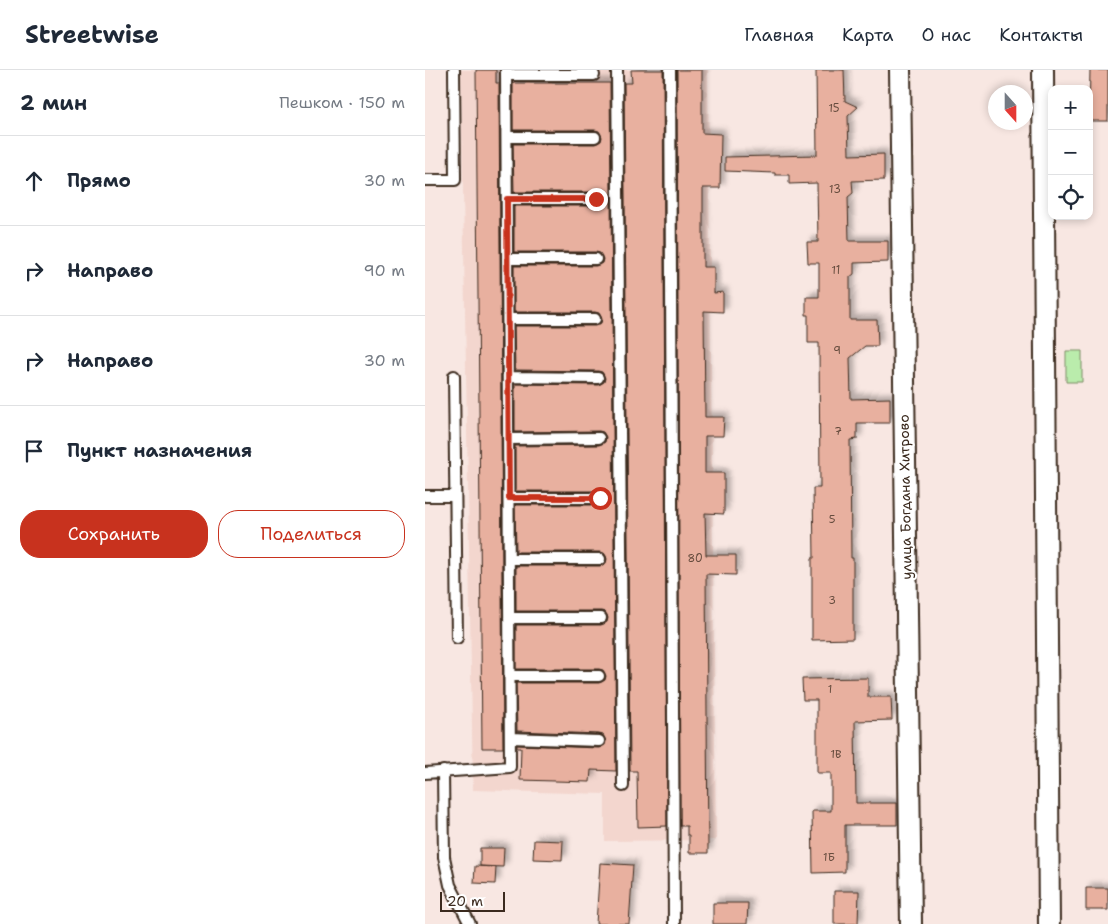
<!DOCTYPE html>
<html lang="ru">
<meta charset="utf-8">
<style>
:root{--surface:#fff;--page:#f2f2f3;--text:#1f2937;--muted:#747a83;--line:#e0e1e3;--accent:#c8321e}
body{margin:0;font-family:"Shantell Sans",sans-serif;background:var(--page);color:var(--text)}
.controls{position:absolute;right:15px;top:15px;display:grid;overflow:hidden;border-radius:10px;box-shadow:0 2px 8px #0003}
.controls button{width:45px;height:45px;display:grid;place-items:center;padding:0;border:0;border-bottom:1px solid var(--line);background:var(--surface);color:var(--text);font:25px sans-serif}
.compass{position:absolute;left:563px;top:15px;width:45px;height:45px;border-radius:50%;background:var(--surface);box-shadow:0 2px 8px #0003;rotate:159deg}
.scale{position:absolute;left:15px;bottom:12px;width:65px;box-sizing:border-box;padding-left:5px;border:2px solid #3b2a1e;border-top:0;font-size:14px;line-height:18px;white-space:nowrap;color:#3b2a1e;-webkit-text-stroke:4px #fff;paint-order:stroke}
.stop{position:absolute;width:15px;height:15px;margin:-11px;border:4px solid #c8321e;border-radius:50%;background:#fff}
.stop.end{background:#c8321e;border-color:#fff;box-shadow:0 1px 5px #0008}
.list{margin:0;padding:0;list-style:none}
h2{display:flex;justify-content:space-between;align-items:center;height:65px;margin:0;padding:0 20px;font-size:21px}
h2 small{font-size:16px;font-weight:400;color:var(--muted)}
.list li{display:grid;grid-template-columns:32px 1fr auto;gap:15px;align-items:center;box-sizing:border-box;height:90px;padding:0 20px;border-top:1px solid var(--line)}
.list b{display:block;font-size:19px;white-space:nowrap}
.list em{font-size:16px;font-style:normal;color:var(--muted)}
.actions{display:flex;gap:10px;padding:15px 20px}
.actions a{flex:1;padding:11px 0;border:1px solid var(--accent);border-radius:20px;text-align:center;font-size:18px;color:var(--accent)}
.actions .main{background:var(--accent);color:#fff}
.icon{flex:none;width:28px;height:28px;fill:none;stroke:currentColor;stroke-width:2;stroke-linecap:round;stroke-linejoin:round}
.map{position:relative;flex:none;width:683px;height:854px;overflow:hidden}
header{display:flex;align-items:center;gap:30px;box-sizing:border-box;height:70px;padding:0 25px;background:var(--surface);border-bottom:1px solid var(--line)}
header strong{font-size:24px}
nav{display:flex;gap:28px;margin-inline-start:auto;font-size:18px}
main{display:flex}
aside{flex:1;background:var(--surface)}
.map>svg:first-child{display:block}
.built{fill:#f3d6ce}
.green{fill:#baecac;stroke:#7a8b65}
.building{fill:#e8b09f;stroke:#3b2a1e;filter:url(#shadow)}
.lines{fill:none;stroke-linecap:round;stroke-linejoin:round}
.lane-casing{stroke:#3b2a1e;stroke-width:14}
.street-casing{stroke:#3b2a1e;stroke-width:24}
.lane{stroke:#fff;stroke-width:10}
.street{stroke:#fff;stroke-width:20}
.route{stroke:#c8321e;stroke-width:6}
.labels{text-anchor:middle;stroke-width:4;stroke-linejoin:round;paint-order:stroke}
.number-label{font-size:11px;fill:#664c3e}
.street-label{font-size:14px;fill:#3b2a1e;stroke:#fff}
</style>
<header>
<strong>Streetwise</strong>
<nav><a>Главная</a><a>Карта</a><a>О нас</a><a>Контакты</a></nav>
</header>
<main>
<aside>
<h2>2 мин<small>Пешком · 150 m</small></h2>
<ul class="list">
<li><svg class="icon" aria-label="ahead" viewBox="0 0 24 24"><path d="M12 20V5M6 11l6-6 6 6"/></svg><div><b>Прямо</b></div><em>30 m</em></li>
<li><svg class="icon" aria-label="right" viewBox="0 0 24 24"><path d="M7 20v-9h11M14 6l5 5-5 5"/></svg><div><b>Направо</b></div><em>90 m</em></li>
<li><svg class="icon" aria-label="right" viewBox="0 0 24 24"><path d="M7 20v-9h11M14 6l5 5-5 5"/></svg><div><b>Направо</b></div><em>30 m</em></li>
<li><svg class="icon" aria-label="arrive" viewBox="0 0 24 24"><path d="M6 21V4h12l-3 4 3 4H6"/></svg><div><b>Пункт назначения</b></div></li>
</ul>
<div class="actions"><a class="main">Сохранить</a><a>Поделиться</a></div>
</aside>
<div class="map">
<svg width="683" height="854" viewBox="0 0 683 854">
<defs>
<filter id="shadow"><feDropShadow dx="4.5" dy="-4.5" stdDeviation="2.5" flood-color="#0004"/></filter>
</defs>
<rect width="100%" height="100%" fill="#f8e7e2"/>
<filter id="ink" filterUnits="userSpaceOnUse"><feTurbulence type="fractalNoise" baseFrequency=".02" numOctaves="2"/><feDisplacementMap in="SourceGraphic" scale="10" xChannelSelector="R" yChannelSelector="G"/><feConvolveMatrix kernelMatrix="1 2 1 2 8 2 1 2 1" color-interpolation-filters="sRGB"/></filter>
<g filter="url(#ink)">
<path class="built" d="M 36,0 L 283,0 L 291,770 L 180,771 L 180,724 L 48,720 Z"/>
<path class="green" d="M 641,281 L 657,281 L 657,312 L 641,312 Z"/>
<path class="building" d="M 51,0 L 71,0 L 71,13 L 74,13 L 78,678 L 57,678 Z
M 206,0 L 238,0 L 242,756 L 213,757 L 212,701 L 205,701 L 199,13 L 207,13 Z
M 252,0 L 277,0 L 277,63 L 296,64 L 295,118 L 278,118 L 278,197 L 289,197 L 289,223 L 298,222 L 298,242 L 279,241 L 280,347 L 299,347 L 298,366 L 280,366 L 280,403 L 299,403 L 299,444 L 280,443 L 281,485 L 311,485 L 311,505 L 281,504 L 283,783 L 264,783 L 264,765 L 262,765 L 262,756 L 255,756 Z
M 391,0 L 419,0 L 420,31 L 433,37 L 423,46 L 424,85 L 459,84 L 459,110 L 427,111 L 428,123 L 423,127 L 424,171 L 463,171 L 463,192 L 429,193 L 429,204 L 425,207 L 425,250 L 452,250 L 453,276 L 440,276 L 425,288 L 426,329 L 465,328 L 465,353 L 432,353 L 432,369 L 425,370 L 426,488 L 428,488 L 428,569 L 387,570 L 387,488 L 389,488 L 388,418 L 395,418 L 394,273 L 383,273 L 383,245 L 381,245 L 381,227 L 394,227 L 394,193 L 383,193 L 382,172 L 393,172 L 392,113 L 364,114 L 364,105 L 350,105 L 350,103 L 300,101 L 300,87 L 392,85 Z
M 665,0 L 683,0 L 683,51 L 664,51 Z
M 88,13 L 185,13 L 191,701 L 166,700 L 165,712 L 95,710 L 96,678 L 92,678 L 92,675 L 174,678 L 180,675 L 181,671 L 178,665 L 174,664 L 92,661 L 91,613 L 174,613 L 180,610 L 181,606 L 178,600 L 174,599 L 91,599 L 91,555 L 176,555 L 182,552 L 183,548 L 182,545 L 180,542 L 176,541 L 91,541 L 91,496 L 175,496 L 181,493 L 182,489 L 181,486 L 179,483 L 175,482 L 91,482 L 90,435 L 175,435 L 181,432 L 182,428 L 179,422 L 175,421 L 90,421 L 90,376 L 174,375 L 180,372 L 181,367 L 178,362 L 174,361 L 90,362 L 90,314 L 173,315 L 179,312 L 180,308 L 177,302 L 173,301 L 90,300 L 89,256 L 170,256 L 176,253 L 177,249 L 174,243 L 170,242 L 89,242 L 89,196 L 171,196 L 177,193 L 178,189 L 175,183 L 171,182 L 89,182 L 89,136 L 171,136 L 177,133 L 178,129 L 175,123 L 171,122 L 89,122 L 88,74 L 170,74 L 176,71 L 177,67 L 174,61 L 170,60 L 88,60 Z
M 443,608 L 443,627 L 466,627 L 467,650 L 430,651 L 431,733 L 472,733 L 472,755 L 420,755 L 420,802 L 388,803 L 387,741 L 406,741 L 406,703 L 392,703 L 392,630 L 378,630 L 377,609 Z
M 109,770 L 138,771 L 137,790 L 108,789 Z
M 55,778 L 79,778 L 78,797 L 55,796 Z
M 175,793 L 208,795 L 204,854 L 171,854 Z
M 50,796 L 71,797 L 70,814 L 49,813 Z
M 661,818 L 683,818 L 683,840 L 661,840 Z
M 409,821 L 434,821 L 433,854 L 409,854 Z
M 288,833 L 323,833 L 322,854 L 288,854 Z"/>
<g class="lines">
<defs>
<path id="lane" d="M 192,0 L 198,716
M 245,0 L 249,854
M 81,5 L 169,5
M 82,67 L 170,67
M 0,110 L 30,110 L 29,0
M 82,129 L 171,129
M 82,189 L 171,189
M 83,249 L 170,249
M 29,306 L 32,568
M 83,307 L 173,308
M 83,369 L 174,368
M 0,426 L 30,426
M 84,428 L 175,428
M 84,489 L 175,489
M 84,548 L 176,548
M 85,606 L 174,606
M 85,668 L 174,671
M 18,701 L 19,787 L 25,815 L 45,854
M 0,703 L 85,697 L 81,0"/>
<path id="street" d="M 475,0 L 486,854
M 618,0 L 624,854"/>
</defs>
<use href="#lane" class="lane-casing"/>
<use href="#street" class="street-casing"/>
<use href="#lane" class="lane"/>
<use href="#street" class="street"/>
</g>
</g>
<g class="lines" filter="url(#ink)">
<path class="route" d="M 171,129 L 82,129 L 84,428 L 175,428"/>
</g>
<g class="labels">
<g class="number-label">
<text x="409" y="42">15</text>
<text x="410" y="123">13</text>
<text x="411" y="204">11</text>
<text x="412" y="284">9</text>
<text x="413" y="365">7</text>
<text x="407" y="453">5</text>
<text x="270" y="492">80</text>
<text x="407" y="534">3</text>
<text x="405" y="623">1</text>
<text x="411" y="688">1В</text>
<text x="404" y="791">1Б</text>
</g>
<g class="street-label">
<text transform="translate(480 427) rotate(-91)" y="5">улица Богдана Хитрово</text>
</g>
</g>
</svg>
<div class="controls">
<button>+</button>
<button>−</button>
<button><svg class="icon" aria-label="locate" viewBox="0 0 24 24"><circle cx="12" cy="12" r="6"/><path d="M12 2v4M12 18v4M2 12h4M18 12h4"/></svg></button>
</div>
<svg class="compass" viewBox="-18 -18 36 36"><path d="M0-13l5 13h-10z" fill="#e53935"/><path d="M0 13l5-13h-10z" fill="#747a83"/></svg>
<div class="scale">20 m</div>
<div class="stop" style="left:175px;top:428px"></div>
<div class="stop end" style="left:171px;top:129px"></div>
</div>
</main>
